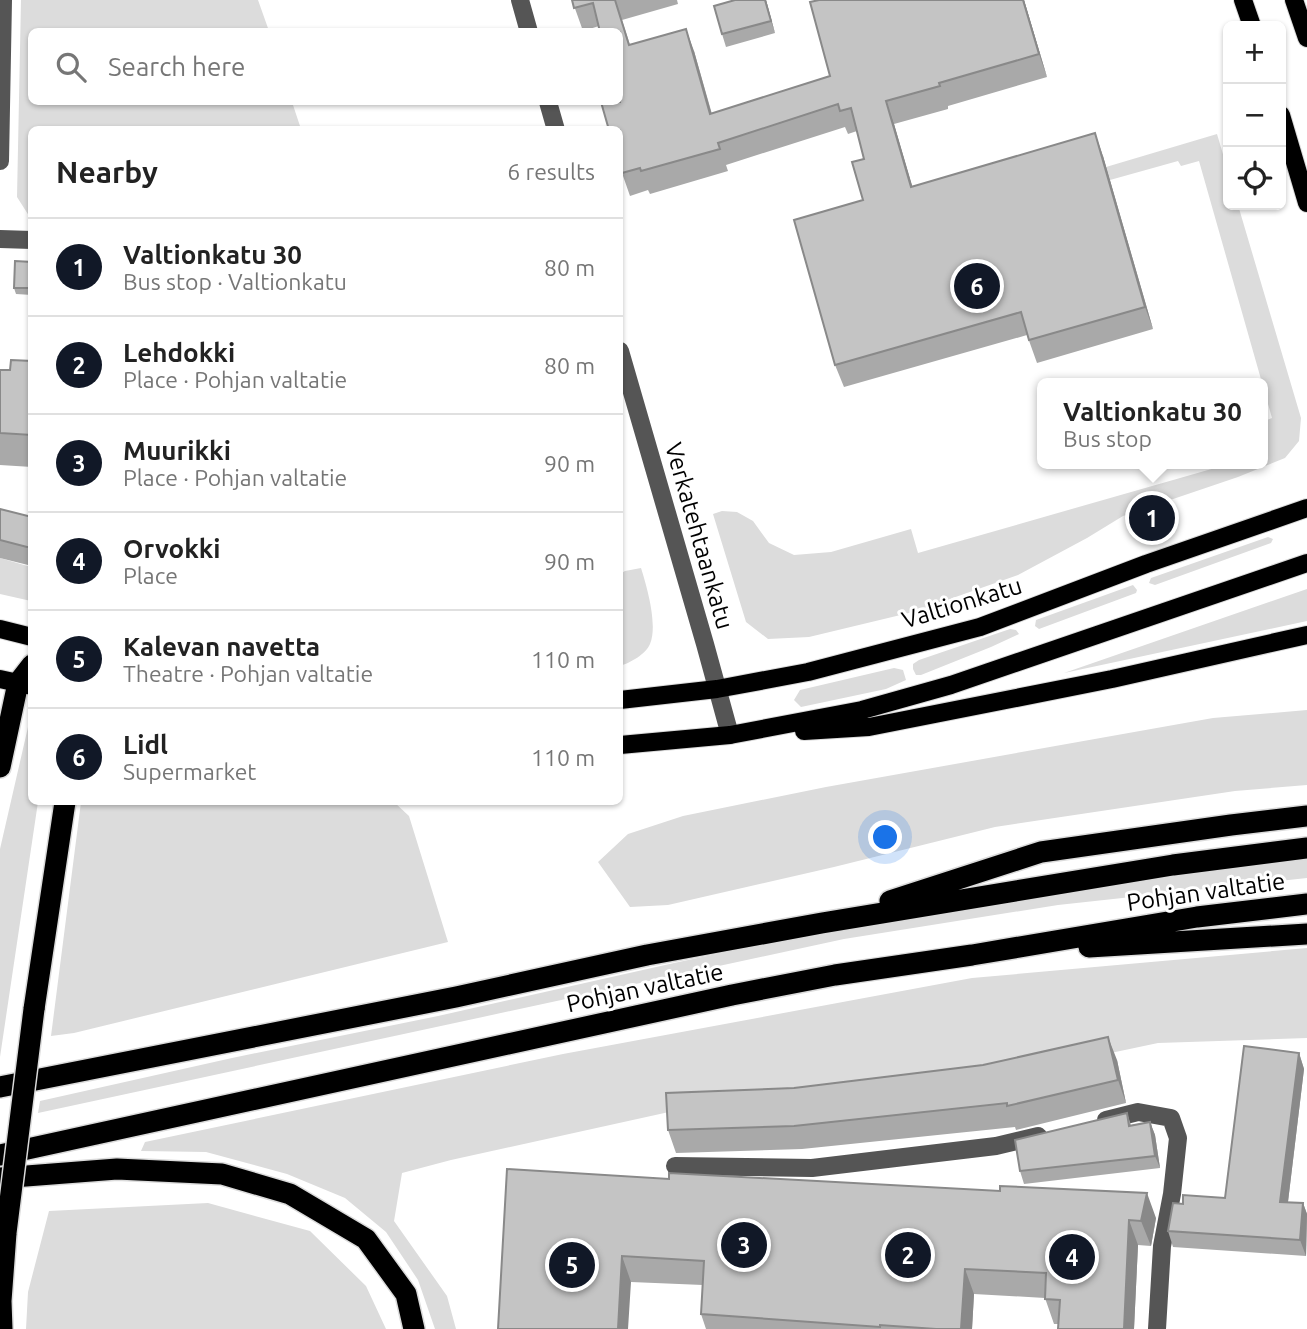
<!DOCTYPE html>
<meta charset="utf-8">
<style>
:root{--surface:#fff;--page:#f2f2f2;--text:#222;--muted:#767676;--line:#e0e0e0;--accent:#111827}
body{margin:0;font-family:Ubuntu,sans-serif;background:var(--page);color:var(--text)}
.controls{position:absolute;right:21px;top:21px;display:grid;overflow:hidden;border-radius:10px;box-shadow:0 2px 5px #0004}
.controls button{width:63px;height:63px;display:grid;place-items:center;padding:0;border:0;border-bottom:2px solid var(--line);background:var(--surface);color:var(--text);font:35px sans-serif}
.you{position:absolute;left:886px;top:838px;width:24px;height:24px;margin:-18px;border:5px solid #fff;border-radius:50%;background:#1a73e8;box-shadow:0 0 0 10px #1a73e833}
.badge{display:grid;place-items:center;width:46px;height:46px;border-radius:50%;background:var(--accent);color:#fff;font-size:23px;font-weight:700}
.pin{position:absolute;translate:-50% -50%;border:4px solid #fff;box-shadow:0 2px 7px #0006}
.popup{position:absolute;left:1037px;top:378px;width:231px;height:91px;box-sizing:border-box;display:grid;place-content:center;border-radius:10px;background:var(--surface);filter:drop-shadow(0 2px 5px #0005);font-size:23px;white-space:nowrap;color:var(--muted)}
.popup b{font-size:26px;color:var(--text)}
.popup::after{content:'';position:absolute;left:50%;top:100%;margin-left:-14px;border:14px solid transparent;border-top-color:var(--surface)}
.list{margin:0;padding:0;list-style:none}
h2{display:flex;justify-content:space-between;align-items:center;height:91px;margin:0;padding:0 28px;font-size:30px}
h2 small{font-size:23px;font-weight:400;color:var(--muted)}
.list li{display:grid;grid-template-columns:46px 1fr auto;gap:21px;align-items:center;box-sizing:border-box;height:98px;padding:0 28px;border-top:2px solid var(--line)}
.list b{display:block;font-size:26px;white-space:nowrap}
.list p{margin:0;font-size:23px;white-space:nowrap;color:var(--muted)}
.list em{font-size:23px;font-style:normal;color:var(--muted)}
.icon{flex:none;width:38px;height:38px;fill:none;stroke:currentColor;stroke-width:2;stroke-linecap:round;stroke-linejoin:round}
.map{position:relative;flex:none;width:1307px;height:1329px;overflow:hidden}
.search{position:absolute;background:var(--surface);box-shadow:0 2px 5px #0004;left:28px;top:28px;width:595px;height:77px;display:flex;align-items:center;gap:18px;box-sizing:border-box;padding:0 24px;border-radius:10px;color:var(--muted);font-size:26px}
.panel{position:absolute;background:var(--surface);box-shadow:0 2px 5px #0004;left:28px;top:126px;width:595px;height:679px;border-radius:10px}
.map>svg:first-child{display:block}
.green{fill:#dcdcdc}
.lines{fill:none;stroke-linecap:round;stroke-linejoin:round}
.major-casing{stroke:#dbdbdb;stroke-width:20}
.highway-casing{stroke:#dbdbdb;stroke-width:24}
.minor{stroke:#555;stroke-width:18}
.major{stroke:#000;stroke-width:18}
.highway{stroke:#000;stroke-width:21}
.highway-bridge-casing{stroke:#dbdbdb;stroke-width:24;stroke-linecap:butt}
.highway-bridge{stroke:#000;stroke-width:21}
.wall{fill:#a9a9a9}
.shaded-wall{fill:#898989}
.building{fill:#c4c4c4;stroke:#898989;stroke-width:2}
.labels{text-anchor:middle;stroke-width:6;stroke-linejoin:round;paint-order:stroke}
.street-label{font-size:24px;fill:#000;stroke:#fff}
</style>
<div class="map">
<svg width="1307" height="1329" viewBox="0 0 1307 1329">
<rect width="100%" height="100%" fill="#fff"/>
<path class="green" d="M 21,0 L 258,0 L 269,31 L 32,32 L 32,102 L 292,102 L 301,129 L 32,130 L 31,219 L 17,197 Z
M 1217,134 L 1228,171 L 1228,205 L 1238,205 L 1301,418 L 1299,441 L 1285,458 L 1238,477 L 1123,516 L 1087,538 L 1018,575 L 913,612 L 809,637 L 768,639 L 746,622 L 713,514 L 722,511 L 737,512 L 753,521 L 769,543 L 794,555 L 831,552 L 911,529 L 918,553 L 1229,464 L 1262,464 L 1262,422 L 1272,418 L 1199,161 L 1181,166 L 1178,161 L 1110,180 L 1106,167 Z
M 1268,537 L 1273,539 L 1271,543 L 1155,585 L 1149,583 L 1151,578 Z
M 0,558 L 31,567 L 31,601 L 0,594 Z
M 641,568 C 647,587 658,625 650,644 C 646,654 630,663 620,666 L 620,574 L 625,571 Z
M 1133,585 L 1137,590 L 1136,593 L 1039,629 L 1035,626 L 1036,620 Z
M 1307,589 L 1307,621 L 1064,673 Z
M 1010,629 L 1016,630 L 1019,634 L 991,647 L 921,675 L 916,675 L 913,669 L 913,664 L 919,660 Z
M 894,668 L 903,670 L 906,680 L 886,689 L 801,707 L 794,700 L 800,690 Z
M 1307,710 L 1307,785 L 1235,791 L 995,827 L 834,867 L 668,905 L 630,907 L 598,862 L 628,834 L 683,816 L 826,787 L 1213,718 Z
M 31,724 L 32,802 L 38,802 L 0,1057 L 0,849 L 28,727 Z
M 81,802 L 394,802 L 409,816 L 448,942 L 74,1033 L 51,1036 Z
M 1307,857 L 1307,878 L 1058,905 L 844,939 L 38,1113 L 40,1101 L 232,1058 L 438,1016 L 674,963 L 873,921 L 1223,865 Z
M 1307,948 L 1307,1038 L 1158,1043 L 921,1093 L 669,1112 L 451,1160 L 402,1173 L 394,1221 L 447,1296 L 456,1329 L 435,1329 L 418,1280 L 386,1232 L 345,1198 L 287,1174 L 206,1152 L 141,1151 L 145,1142 L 563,1054 L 972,978 Z
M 208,1203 L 310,1231 L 366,1286 L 386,1329 L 26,1329 L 28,1292 L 49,1211 Z"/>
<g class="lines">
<defs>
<path id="major" d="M 1243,0 L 1252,26
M 1294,0 L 1307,38
M 1281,115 L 1307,203
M 0,629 L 32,637
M 0,679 L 32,686
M 620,700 L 717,689 L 808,672 L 980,627 L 1146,564 L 1307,508
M 804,731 L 869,727 L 1112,679 L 1307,635
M 620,745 L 730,735 L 862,710 L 951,685 L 1307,563"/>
<path id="highway" d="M 0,767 L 18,683 L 32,665
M 890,901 L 1041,852 L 1231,825 L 1307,816
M 1089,947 L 1307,934
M 34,1009 L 65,802
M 0,1087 L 456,997 L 647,955 L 822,923 L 1173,865 L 1307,848
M 0,1155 L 732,995 L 835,975 L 972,955 L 1197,917 L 1307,904
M 0,1178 L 117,1169 L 222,1174 L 290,1194 L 366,1239 L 406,1294 L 414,1329
M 2,1329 L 1,1301 L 6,1233"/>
</defs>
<use href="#major" class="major-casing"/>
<use href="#highway" class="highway-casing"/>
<path class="minor" d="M 520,0 L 529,32
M 548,102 L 556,130
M 0,161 L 3,0
M 0,239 L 32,240
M 620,351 L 705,644 L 730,735
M 1106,1120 L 1138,1112 L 1171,1118 L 1178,1138 L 1172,1194 L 1162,1246 L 1157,1329
M 675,1166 L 812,1168 L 996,1146 L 1038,1136"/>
<use href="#major" class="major"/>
<use href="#highway" class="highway"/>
<defs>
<path id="highway-bridge" d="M 6,1233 L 34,1009"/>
</defs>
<use href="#highway-bridge" class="highway-bridge-casing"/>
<use href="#highway-bridge" class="highway-bridge"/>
</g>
<path class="wall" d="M 572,0 L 677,0 L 678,4 L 622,20 L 630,45 L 694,51 L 712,114 L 830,76 L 819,0 L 1024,0 L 1047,77 L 948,106 L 948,109 L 894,124 L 912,186 L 1103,156 L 1153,329 L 1037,363 L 1027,335 L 844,387 L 835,365 L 863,200 L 864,159 L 857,131 L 848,134 L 845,127 L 726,165 L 728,171 L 650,194 L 648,190 L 630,196 L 622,173 L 620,102 L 599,26 L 583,31 Z
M 735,0 L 766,0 L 775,33 L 726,47 L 722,34 Z
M 32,262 L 32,295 L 16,294 L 14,288 Z
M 32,361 L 32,467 L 0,465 L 0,370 L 10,370 Z
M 0,509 L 32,517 L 32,566 L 0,558 Z
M 1299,1053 L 1304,1069 L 1288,1202 L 1303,1203 L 1307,1214 L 1306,1256 L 1173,1247 L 1168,1231 L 1183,1204 L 1225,1198 Z
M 1117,1060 L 1126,1103 L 1016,1130 L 1015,1127 L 802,1149 L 676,1153 L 668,1130 L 794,1088 Z
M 1127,1113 L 1131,1125 L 1150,1122 L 1155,1135 L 1160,1168 L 1024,1184 L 1020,1171 Z
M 507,1169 L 1156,1218 L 1151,1246 L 1138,1245 L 1134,1329 L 1058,1329 L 1058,1324 L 1054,1324 L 1045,1298 L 974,1294 L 972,1329 L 706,1329 L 701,1314 L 703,1285 L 631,1282 Z"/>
<path class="shaded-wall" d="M 765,0 L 766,0 L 775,33 L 771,21 Z
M 1023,0 L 1024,0 L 1047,77 L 1039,54 Z
M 686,29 L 694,51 L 718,137 L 710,114 Z
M 886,101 L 894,124 L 919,209 L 911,187 Z
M 1095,133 L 1103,156 L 1153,329 L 1145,307 Z
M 1108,1037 L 1117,1060 L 1126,1103 L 1118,1080 Z
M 1299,1053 L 1304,1069 L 1286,1218 L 1280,1202 Z
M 1150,1122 L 1155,1135 L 1160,1168 L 1155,1156 Z
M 1147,1193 L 1156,1218 L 1151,1246 L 1141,1221 Z
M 1303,1203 L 1307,1214 L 1306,1256 L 1300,1240 Z
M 1129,1220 L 1138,1245 L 1134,1329 L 1124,1329 Z
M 622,1256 L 631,1282 L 628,1329 L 618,1329 Z
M 965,1269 L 974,1294 L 972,1329 L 961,1329 Z"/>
<path class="building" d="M 572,0 L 615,0 L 629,45 L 686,29 L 710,114 L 830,76 L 810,2 L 819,0 L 1023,0 L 1039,54 L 939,83 L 940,86 L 886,101 L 911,187 L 1095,133 L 1145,307 L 1029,340 L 1021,312 L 835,365 L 794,220 L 863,200 L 852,162 L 864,159 L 851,108 L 840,111 L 838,104 L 718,143 L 720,149 L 641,171 L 640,168 L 622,173 L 620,165 L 620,130 L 609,130 L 601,102 L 620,102 L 620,32 L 600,32 L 593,3 L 574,8 Z
M 735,0 L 765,0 L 771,21 L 722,34 L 714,6 Z
M 15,261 L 32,262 L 32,288 L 14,288 Z
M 11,360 L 32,361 L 32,435 L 0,433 L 0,370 L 10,370 Z
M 0,509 L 32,517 L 32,547 L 27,547 L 0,540 Z
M 1108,1037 L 1118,1080 L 1007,1106 L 1007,1103 L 794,1126 L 668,1130 L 666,1093 L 794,1088 L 983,1065 Z
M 1244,1046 L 1299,1053 L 1280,1202 L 1303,1203 L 1300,1240 L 1168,1231 L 1173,1203 L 1183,1204 L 1183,1195 L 1225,1198 Z
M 1127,1113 L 1129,1126 L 1150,1122 L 1155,1156 L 1020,1171 L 1015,1140 Z
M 507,1169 L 669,1179 L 669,1173 L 1000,1191 L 1000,1186 L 1147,1193 L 1141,1221 L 1129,1220 L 1124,1329 L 1058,1329 L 1060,1300 L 1045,1299 L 1046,1273 L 965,1269 L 961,1329 L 936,1329 L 880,1325 L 880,1327 L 701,1314 L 704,1261 L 622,1256 L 618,1329 L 498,1329 Z"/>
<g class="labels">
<g class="street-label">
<text transform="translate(699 536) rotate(74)" y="8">Verkatehtaankatu</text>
<text transform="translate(962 603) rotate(-17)" y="8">Valtionkatu</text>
<text transform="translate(1206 892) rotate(-8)" y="8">Pohjan valtatie</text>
<text transform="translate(645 988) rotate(-12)" y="8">Pohjan valtatie</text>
</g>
</g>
</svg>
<div class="controls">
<button>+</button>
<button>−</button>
<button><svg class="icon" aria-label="locate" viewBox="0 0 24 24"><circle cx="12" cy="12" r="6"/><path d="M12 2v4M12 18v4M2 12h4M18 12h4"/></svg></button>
</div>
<div class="you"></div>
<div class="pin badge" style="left:1152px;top:518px">1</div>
<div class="popup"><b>Valtionkatu 30</b>Bus stop</div>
<div class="pin badge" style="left:908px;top:1255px">2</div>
<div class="pin badge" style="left:744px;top:1245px">3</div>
<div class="pin badge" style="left:1072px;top:1257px">4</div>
<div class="pin badge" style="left:572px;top:1265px">5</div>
<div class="pin badge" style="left:977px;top:286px">6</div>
<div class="search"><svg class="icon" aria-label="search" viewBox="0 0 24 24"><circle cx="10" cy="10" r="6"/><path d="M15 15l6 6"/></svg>Search here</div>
<section class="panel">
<h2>Nearby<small>6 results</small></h2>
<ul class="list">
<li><span class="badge">1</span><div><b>Valtionkatu 30</b><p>Bus stop · Valtionkatu</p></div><em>80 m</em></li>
<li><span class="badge">2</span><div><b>Lehdokki</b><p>Place · Pohjan valtatie</p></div><em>80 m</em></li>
<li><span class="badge">3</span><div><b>Muurikki</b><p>Place · Pohjan valtatie</p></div><em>90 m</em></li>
<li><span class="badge">4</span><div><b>Orvokki</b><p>Place</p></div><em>90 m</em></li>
<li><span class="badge">5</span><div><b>Kalevan navetta</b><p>Theatre · Pohjan valtatie</p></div><em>110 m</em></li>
<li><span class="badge">6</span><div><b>Lidl</b><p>Supermarket</p></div><em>110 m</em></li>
</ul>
</section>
</div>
